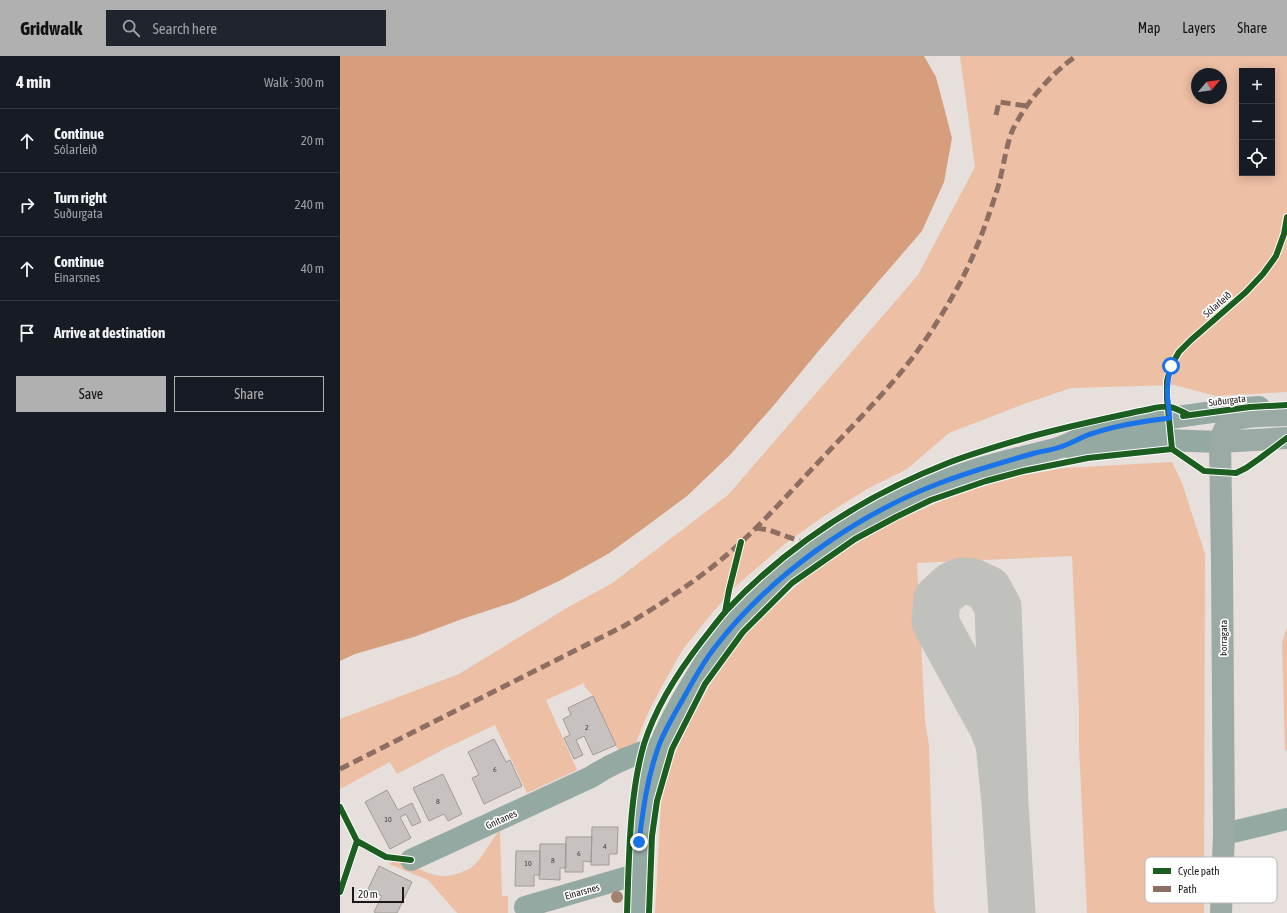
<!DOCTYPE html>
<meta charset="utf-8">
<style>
:root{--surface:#171b24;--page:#20242c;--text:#f1f3f6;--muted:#9ea1a6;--line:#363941;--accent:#b1b0b1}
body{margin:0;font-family:"Asap Condensed",sans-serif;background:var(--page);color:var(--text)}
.controls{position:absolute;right:12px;top:12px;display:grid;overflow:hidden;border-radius:0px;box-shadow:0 2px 10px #0003}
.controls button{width:36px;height:36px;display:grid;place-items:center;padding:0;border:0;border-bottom:1px solid var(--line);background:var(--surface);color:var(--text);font:20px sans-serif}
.compass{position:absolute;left:851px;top:12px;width:36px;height:36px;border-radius:50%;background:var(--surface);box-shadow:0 2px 10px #0003;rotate:61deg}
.scale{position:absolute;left:12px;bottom:10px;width:52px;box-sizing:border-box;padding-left:4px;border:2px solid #1c1817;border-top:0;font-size:11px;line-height:14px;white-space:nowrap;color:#1c1817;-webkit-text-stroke:3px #fff;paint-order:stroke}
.stop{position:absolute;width:12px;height:12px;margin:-9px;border:3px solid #1a73e8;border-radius:50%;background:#fff}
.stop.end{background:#1a73e8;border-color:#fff;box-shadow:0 1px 4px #0008}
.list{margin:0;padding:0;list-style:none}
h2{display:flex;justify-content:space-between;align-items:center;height:52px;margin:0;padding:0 16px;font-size:17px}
h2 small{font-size:13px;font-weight:400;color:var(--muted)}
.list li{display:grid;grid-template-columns:26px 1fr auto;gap:12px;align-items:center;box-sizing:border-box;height:64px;padding:0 16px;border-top:1px solid var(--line)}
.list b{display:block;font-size:15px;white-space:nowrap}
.list p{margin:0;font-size:13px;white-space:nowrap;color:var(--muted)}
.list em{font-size:13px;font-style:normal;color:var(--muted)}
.actions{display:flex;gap:8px;padding:12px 16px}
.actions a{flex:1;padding:9px 0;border:1px solid var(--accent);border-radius:0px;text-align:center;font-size:14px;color:var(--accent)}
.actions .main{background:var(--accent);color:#111}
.icon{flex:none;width:22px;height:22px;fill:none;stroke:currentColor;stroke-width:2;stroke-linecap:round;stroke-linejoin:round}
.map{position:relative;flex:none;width:947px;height:857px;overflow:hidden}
header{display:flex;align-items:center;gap:24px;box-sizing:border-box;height:56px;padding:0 20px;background:var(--accent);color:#111}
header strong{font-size:19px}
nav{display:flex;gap:22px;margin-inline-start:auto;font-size:14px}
.search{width:280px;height:36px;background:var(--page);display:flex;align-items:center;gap:10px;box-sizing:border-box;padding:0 14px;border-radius:0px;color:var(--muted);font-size:15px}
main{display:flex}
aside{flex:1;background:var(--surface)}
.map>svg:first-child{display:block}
.green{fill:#edbfa5;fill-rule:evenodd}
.water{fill:#d79e7e}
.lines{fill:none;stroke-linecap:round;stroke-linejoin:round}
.taxiway{stroke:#c0c1bd;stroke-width:47}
.building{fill:#c7c2c0;stroke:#a09b99}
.minor{stroke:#94a9a2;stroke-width:22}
.major{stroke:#9baaa5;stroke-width:22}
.quiet{stroke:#8d6e63;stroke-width:5;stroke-dasharray:10 5;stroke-linecap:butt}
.cycleway-casing{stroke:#fff;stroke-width:8}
.cycleway{stroke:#1b5e20;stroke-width:6}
.tree{fill:#a2826f}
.route{stroke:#1a73e8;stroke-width:5}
.labels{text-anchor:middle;stroke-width:3.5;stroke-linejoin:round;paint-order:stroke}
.number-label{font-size:8px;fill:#474241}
.street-label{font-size:10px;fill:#1c1817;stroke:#fff}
.key{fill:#fff;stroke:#bbbab9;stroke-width:1}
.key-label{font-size:11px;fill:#1c1817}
</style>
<header>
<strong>Gridwalk</strong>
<div class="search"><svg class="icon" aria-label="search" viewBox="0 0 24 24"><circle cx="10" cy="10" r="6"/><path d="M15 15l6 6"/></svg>Search here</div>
<nav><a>Map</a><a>Layers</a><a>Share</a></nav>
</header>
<main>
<aside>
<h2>4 min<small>Walk · 300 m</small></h2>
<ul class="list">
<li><svg class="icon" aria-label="ahead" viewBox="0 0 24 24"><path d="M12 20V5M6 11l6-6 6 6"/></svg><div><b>Continue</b><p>Sólarleið</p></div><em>20 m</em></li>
<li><svg class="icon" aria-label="right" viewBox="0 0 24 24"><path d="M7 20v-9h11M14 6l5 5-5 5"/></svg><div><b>Turn right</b><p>Suðurgata</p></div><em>240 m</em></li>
<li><svg class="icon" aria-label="ahead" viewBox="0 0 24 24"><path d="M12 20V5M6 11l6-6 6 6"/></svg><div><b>Continue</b><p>Einarsnes</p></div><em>40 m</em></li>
<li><svg class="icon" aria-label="arrive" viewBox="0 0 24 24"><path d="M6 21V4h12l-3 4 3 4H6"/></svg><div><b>Arrive at destination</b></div></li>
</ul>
<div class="actions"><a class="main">Save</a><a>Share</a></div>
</aside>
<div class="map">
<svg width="947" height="857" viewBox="0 0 947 857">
<rect width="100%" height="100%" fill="#e6dfdc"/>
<path class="green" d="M 620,0 L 947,0 L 947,336 L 876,340 L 834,329 L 731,332 L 681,349 L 609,377 L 567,413 L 527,433 L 484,460 L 446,487 L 397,529 L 373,556 L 343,593 L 322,630 L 308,657 L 295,689 L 279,696 L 253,640 L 245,631 L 244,627 L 206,644 L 237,714 L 187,737 L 155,669 L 106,692 L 57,718 L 50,706 L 0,733 L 0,663 L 119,618 L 230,550 L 271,528 L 388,439 L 578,219 L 635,111 ZM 902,15 L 932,15 L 932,117 L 902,117 ZM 857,18 L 881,18 L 881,42 L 857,42 Z
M 832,406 L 842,427 L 865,498 L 864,857 L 747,857 L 739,691 L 739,655 L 732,500 L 577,507 L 585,665 L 589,689 L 594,851 L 596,857 L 315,857 L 321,746 L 333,702 L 346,673 L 369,630 L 404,580 L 423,560 L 472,516 L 515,488 L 558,464 L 601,445 L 635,433 L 684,419 L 725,412 Z
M 947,571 L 947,694 L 945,695 L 942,587 Z
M 160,774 L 162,840 L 168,840 L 168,857 L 117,857 L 88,824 L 49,808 L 62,800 C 80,816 101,827 124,815 C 126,814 130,813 132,811 C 143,802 150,785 160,774 Z"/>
<path class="water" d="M 0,0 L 584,0 L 596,21 L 612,82 L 604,126 L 582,175 L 481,292 L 434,349 L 390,399 L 347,440 L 304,472 L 268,498 L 219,525 L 174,546 L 122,563 L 74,581 L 15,598 L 0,605 Z"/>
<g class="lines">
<path class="taxiway" d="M 665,747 L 659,687 L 652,670 L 595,566 L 597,543 L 612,529 L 622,525 L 633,526 L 648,533 L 658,551 L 665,747 L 672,857"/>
</g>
<path class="building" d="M 253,640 L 276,689 L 253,699 L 244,680 L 236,684 L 243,699 L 234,703 L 224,682 L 230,679 L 223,663 L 231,659 L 228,652 Z
M 154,683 L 166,706 L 170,704 L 182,730 L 144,748 L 132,722 L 139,719 L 128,696 Z
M 103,718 L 122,758 L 108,765 L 104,758 L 89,765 L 73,732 Z
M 47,734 L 58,754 L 72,747 L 81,766 L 72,770 L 66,758 L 60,761 L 71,782 L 50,793 L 25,746 Z
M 252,771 L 278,771 L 277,798 L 269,798 L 269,809 L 251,809 Z
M 226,781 L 252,781 L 251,806 L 243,805 L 243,816 L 225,816 Z
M 200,788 L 226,788 L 226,812 L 220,812 L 220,824 L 199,823 Z
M 176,795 L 200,795 L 200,819 L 194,819 L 194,830 L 175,830 Z
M 39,810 L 72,826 L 57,857 L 36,857 L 34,856 L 42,840 L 28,833 Z"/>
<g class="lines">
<path class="minor" d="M 728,391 L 754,392 L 824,384 L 880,386
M 884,778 L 947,763
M 71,804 L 251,721 C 272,707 294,698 318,691
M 185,851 L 298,818
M 297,857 C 298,811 298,763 310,719 C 317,691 330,665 344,641 C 354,624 364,607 375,591 C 429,519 515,462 597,428 C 636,411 677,403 718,392 C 731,388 742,380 755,376 C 780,369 805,366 830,362 C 860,358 889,353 919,351"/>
<path class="major" d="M 880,386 L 947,382
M 881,857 L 884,778 L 882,508 L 880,386 C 882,379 884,371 890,366 C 902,358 933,360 947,359"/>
<path class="quiet" d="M 656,59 L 659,46 L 687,50
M 416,472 L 429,474 L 462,486
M 0,713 L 284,570 C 332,542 377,511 416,472 C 441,447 464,421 488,396 C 517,365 547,335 573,301 C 591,277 607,251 621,225 C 636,196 648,163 658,131 C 663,114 666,89 673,73 C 687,45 711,18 736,0"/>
<defs>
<path id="cycleway" d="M 843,360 L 910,351 L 947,349
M 832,393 L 827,343 L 827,325 L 831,310 L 839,296 L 851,284 L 906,236 L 923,218 L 936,200 L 944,178 L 947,161
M 385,556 L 389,534 L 401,486
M 0,751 L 17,785 L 0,836
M 17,785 L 46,801 L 71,804
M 287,857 C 289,804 289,739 304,688 C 316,650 338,616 362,585 C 370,575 378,564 386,555 C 448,489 524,440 608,407 C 634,397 661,389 689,381 C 725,371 763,363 800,355 C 809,354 821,349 830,351 C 836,352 843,356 849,359
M 309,857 L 312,780 L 317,745 L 332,693 L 365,628 L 403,576 L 452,527 L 515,483 L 556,461 L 591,444 L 646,425 L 683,415 L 748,402 L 832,393 L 864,415 L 896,417 L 906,412 L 919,403 L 947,382"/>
</defs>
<use href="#cycleway" class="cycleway-casing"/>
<use href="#cycleway" class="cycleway"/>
</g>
<circle class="tree" cx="277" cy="841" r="6"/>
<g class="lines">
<path class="route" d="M 299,786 C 303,754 307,723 318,692 C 324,675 334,659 343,643 C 353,625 363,606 376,590 C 431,519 516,459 600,427 C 631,415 663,406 695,397 C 703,395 712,394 720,391 C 731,388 742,380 754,377 C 778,369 804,365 830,362 C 827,341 826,331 831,310"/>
</g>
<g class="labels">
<g class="number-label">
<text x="247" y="674">2</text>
<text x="155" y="716">6</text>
<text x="98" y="748">8</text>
<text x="48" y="766">10</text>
<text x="265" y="793">4</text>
<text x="239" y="800">6</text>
<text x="213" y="807">8</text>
<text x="188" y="810">10</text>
</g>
<g class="street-label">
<text transform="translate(877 248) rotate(-41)" y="4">Sólarleið</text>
<text transform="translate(887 344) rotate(-7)" y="4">Suðurgata</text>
<text transform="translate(883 582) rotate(-90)" y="4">Þorragata</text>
<text transform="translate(161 763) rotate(-25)" y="4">Gnitanes</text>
<text transform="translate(242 835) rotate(-16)" y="4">Einarsnes</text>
</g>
</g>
<rect x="805" y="801" width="132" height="46" rx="6" class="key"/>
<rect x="813" y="812" width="18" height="6" fill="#1b5e20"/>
<rect x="813" y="830" width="18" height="6" fill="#8d6e63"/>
<g class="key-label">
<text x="838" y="819">Cycle path</text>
<text x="838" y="837">Path</text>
</g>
</svg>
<div class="controls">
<button>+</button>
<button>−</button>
<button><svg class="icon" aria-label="locate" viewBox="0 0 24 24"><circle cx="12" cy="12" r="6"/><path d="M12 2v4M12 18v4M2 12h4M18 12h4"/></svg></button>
</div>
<svg class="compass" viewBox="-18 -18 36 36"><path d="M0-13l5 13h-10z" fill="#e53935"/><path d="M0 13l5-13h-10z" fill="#9ea1a6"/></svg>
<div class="scale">20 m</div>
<div class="stop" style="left:831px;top:310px"></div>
<div class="stop end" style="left:299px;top:786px"></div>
</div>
</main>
